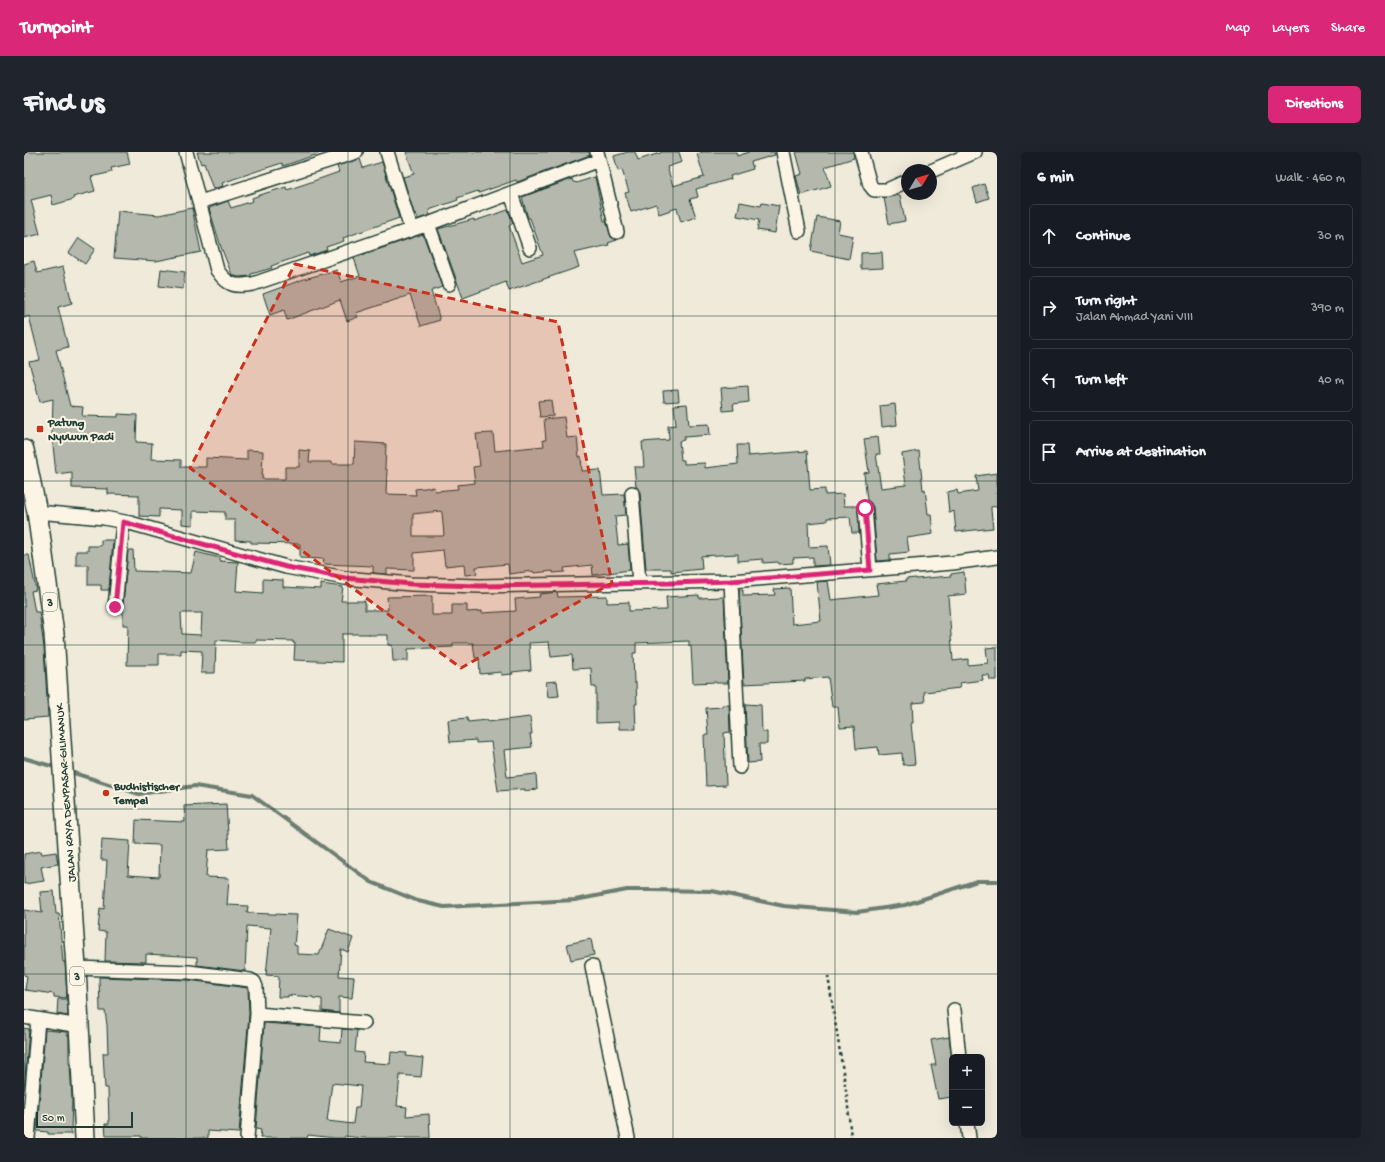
<!DOCTYPE html>
<meta charset="utf-8">
<style>
:root{--surface:#171b24;--page:#20242c;--text:#f1f3f6;--muted:#9ea1a6;--line:#363941;--accent:#db2777}
body{margin:0;font-family:"Gochi Hand",sans-serif;background:var(--page);color:var(--text)}
.controls{position:absolute;right:12px;bottom:12px;display:grid;overflow:hidden;border-radius:6px;box-shadow:0 4px 16px #0002}
.controls button{width:36px;height:36px;display:grid;place-items:center;padding:0;border:0;border-bottom:1px solid var(--line);background:var(--surface);color:var(--text);font:20px sans-serif}
.compass{position:absolute;left:877px;top:12px;width:36px;height:36px;border-radius:50%;background:var(--surface);box-shadow:0 4px 16px #0002;rotate:52deg}
.scale{position:absolute;left:12px;bottom:10px;width:97px;box-sizing:border-box;padding-left:4px;border:2px solid #1f3d34;border-top:0;font-size:11px;line-height:14px;white-space:nowrap;color:#1f3d34;-webkit-text-stroke:3px #fcf5e5;paint-order:stroke}
.stop{position:absolute;width:12px;height:12px;margin:-9px;border:3px solid #db2777;border-radius:50%;background:#fff}
.stop.end{background:#db2777;border-color:#fff;box-shadow:0 1px 4px #0008}
.list{margin:0;padding:0;list-style:none}
h2{display:flex;justify-content:space-between;align-items:center;height:52px;margin:0;padding:0 16px;font-size:17px}
h2 small{font-size:13px;font-weight:400;color:var(--muted)}
.list li{display:grid;grid-template-columns:26px 1fr auto;gap:12px;align-items:center;box-sizing:border-box;height:64px;margin:0 8px 8px;padding:0 8px;border:1px solid var(--line);border-radius:6px}
.list b{display:block;font-size:15px;white-space:nowrap}
.list p{margin:0;font-size:13px;white-space:nowrap;color:var(--muted)}
.list em{font-size:13px;font-style:normal;color:var(--muted)}
.icon{flex:none;width:22px;height:22px;fill:none;stroke:currentColor;stroke-width:2;stroke-linecap:round;stroke-linejoin:round}
.map{position:relative;flex:none;width:973px;height:986px;overflow:hidden;border-radius:6px}
header{display:flex;align-items:center;gap:24px;box-sizing:border-box;height:56px;padding:0 20px;background:var(--accent);color:#fff}
header strong{font-size:19px}
nav{display:flex;gap:22px;margin-inline-start:auto;font-size:14px}
.intro{display:flex;align-items:center;justify-content:space-between;box-sizing:border-box;height:96px;padding:0 24px}
h1{margin:0;font-size:28px}
.button{padding:10px 18px;border-radius:6px;background:var(--accent);color:#fff;font-size:14px;font-weight:700}
main{display:flex;gap:24px;padding:0 24px}
aside{flex:1;background:var(--surface);border-radius:6px;box-shadow:0 4px 16px #0002}
.map>svg:first-child{display:block}
.lines{fill:none;stroke-linecap:round;stroke-linejoin:round}
.stream{stroke:#6c7d71;stroke-width:4}
.building{fill:#b5b9ad;stroke:#1f3d34;fill-rule:evenodd}
.minor-casing{stroke:#1f3d34;stroke-width:16}
.highway-casing{stroke:#1f3d34;stroke-width:22}
.path{stroke:#1f3d34;stroke-width:2.5;stroke-dasharray:3 3;stroke-linecap:butt}
.minor{stroke:#fcf5e5;stroke-width:13}
.highway{stroke:#fcf5e5;stroke-width:19}
.route{stroke:#db2777;stroke-width:5}
.marked{fill:#c8321e;fill-opacity:0.2;stroke:#c8321e;stroke-width:3;stroke-dasharray:8 5;stroke-linejoin:round}
.grid{fill:none;stroke:#1f3d34;stroke-width:1;stroke-opacity:0.55}
.poi-dot{fill:#c8321e;stroke:#fcf5e5;stroke-width:1.5}
.labels{text-anchor:middle;stroke-width:4;stroke-linejoin:round;paint-order:stroke}
.shield{fill:#fcf5e5;stroke:#617469;stroke-width:1}
.shield-label{font-size:11px;font-weight:bold;fill:#1f3d34}
.poi-label{font-size:12px;font-weight:bold;fill:#1f3d34;stroke:#fcf5e5;text-anchor:start}
.street-label{font-size:12px;fill:#1f3d34;stroke:#fcf5e5}
</style>
<header>
<strong>Turnpoint</strong>
<nav><a>Map</a><a>Layers</a><a>Share</a></nav>
</header>
<div class="intro"><h1>Find us</h1><a class="button">Directions</a></div>
<main>
<div class="map">
<svg width="973" height="986" viewBox="0 0 973 986">
<rect width="100%" height="100%" fill="#efeada"/>
<filter id="ink" filterUnits="userSpaceOnUse"><feTurbulence type="fractalNoise" baseFrequency=".025" numOctaves="2"/><feDisplacementMap in="SourceGraphic" scale="8" xChannelSelector="R" yChannelSelector="G"/><feConvolveMatrix kernelMatrix="1 2 1 2 8 2 1 2 1" color-interpolation-filters="sRGB"/></filter>
<g filter="url(#ink)">
<g class="lines">
<path class="stream" d="M 0,606 L 34,616
M 44,619 L 115,642 L 171,634 L 228,643 L 347,730 L 394,749 L 420,755 L 551,748 L 603,738 L 626,738 L 688,739 L 760,754 L 833,760 L 881,753 L 953,729 L 973,729"/>
</g>
<path class="building" d="M 0,0 L 103,0 L 106,12 L 87,16 L 88,20 L 67,25 L 71,39 L 49,45 L 50,47 L 29,53 L 27,43 L 7,48 L 16,82 L 0,86 Z
M 173,0 L 294,0 L 294,2 L 259,14 L 258,11 L 233,19 L 198,31 L 199,34 L 189,37 L 180,11 L 177,12 Z
M 382,0 L 565,0 L 566,3 L 493,30 L 492,28 L 455,41 L 454,39 L 433,46 L 434,48 L 405,58 L 406,63 L 394,67 L 392,61 L 390,61 L 379,25 L 390,22 Z
M 604,0 L 611,0 L 614,8 L 639,0 L 655,0 L 658,10 L 643,15 L 649,34 L 680,25 L 673,2 L 679,0 L 712,0 L 713,4 L 725,0 L 750,0 L 751,3 L 727,10 L 729,17 L 706,24 L 707,27 L 672,37 L 674,45 L 666,47 L 672,65 L 657,70 L 653,56 L 635,62 L 632,52 L 607,60 L 601,41 L 605,40 L 598,18 L 594,19 L 590,4 Z
M 772,0 L 829,0 L 830,6 L 801,15 L 807,34 L 777,43 L 772,24 L 778,22 Z
M 336,7 L 339,16 L 358,10 L 375,66 L 319,86 L 320,89 L 302,95 L 303,98 L 285,104 L 284,101 L 264,108 L 247,114 L 248,116 L 227,122 L 227,124 L 214,125 L 208,123 L 197,95 L 185,56 L 204,49 L 207,56 L 229,49 L 228,46 L 242,41 L 262,35 L 263,38 L 281,32 L 315,20 L 313,14 Z
M 571,25 L 580,69 L 582,69 L 587,85 L 593,88 L 584,91 L 585,93 L 550,101 L 555,115 L 485,139 L 482,130 L 439,146 L 414,77 L 450,67 L 450,69 L 484,58 L 489,71 L 485,74 L 498,110 L 519,103 L 506,66 L 504,66 L 498,45 L 548,27 L 549,30 L 551,30 L 552,31 Z
M 960,32 L 965,46 L 953,50 L 949,36 Z
M 876,43 L 881,69 L 865,72 L 860,46 Z
M 716,50 L 737,54 L 738,51 L 755,54 L 751,81 L 733,78 L 735,68 L 713,64 Z
M 168,56 L 177,100 L 132,109 L 90,106 L 94,59 L 135,63 Z
M 793,65 L 816,69 L 814,81 L 829,84 L 825,107 L 787,99 Z
M 399,82 L 418,135 L 407,139 L 416,168 L 397,174 L 386,143 L 332,161 L 334,165 L 323,169 L 316,148 L 263,168 L 260,158 L 246,163 L 239,142 L 280,127 L 313,118 L 317,130 L 336,124 L 330,106 Z
M 55,86 L 71,97 L 61,112 L 45,101 Z
M 858,100 L 859,116 L 837,117 L 837,101 Z
M 10,109 L 13,121 L 39,115 L 48,151 L 34,155 L 44,195 L 32,198 L 46,254 L 59,255 L 58,264 L 94,265 L 94,262 L 113,263 L 112,290 L 128,291 L 127,307 L 157,308 L 157,315 L 182,315 L 182,306 L 223,308 L 223,298 L 239,299 L 238,327 L 261,327 L 261,315 L 275,315 L 275,298 L 286,299 L 285,310 L 308,310 L 308,312 L 330,312 L 331,290 L 362,292 L 361,317 L 363,317 L 362,342 L 392,343 L 391,337 L 410,335 L 411,339 L 434,337 L 433,333 L 451,331 L 449,315 L 456,314 L 452,282 L 469,281 L 471,299 L 520,294 L 519,288 L 522,288 L 520,267 L 540,265 L 543,286 L 553,285 L 555,305 L 557,304 L 558,319 L 576,318 L 579,343 L 600,342 L 602,363 L 591,364 L 594,393 L 604,392 L 606,418 L 569,423 L 568,413 L 540,416 L 541,420 L 529,421 L 529,419 L 510,421 L 509,419 L 485,422 L 484,412 L 452,415 L 453,422 L 441,423 L 440,412 L 421,414 L 419,398 L 390,401 L 390,418 L 363,417 L 363,422 L 349,421 L 349,414 L 299,412 L 300,407 L 276,406 L 276,392 L 227,391 L 227,389 L 211,388 L 211,368 L 201,368 L 201,360 L 169,359 L 169,373 L 158,372 L 158,358 L 135,357 L 135,365 L 115,364 L 115,343 L 84,342 L 84,337 L 48,336 L 48,320 L 32,322 L 28,284 L 29,247 L 16,250 L 5,210 L 16,208 L 5,164 L 0,166 L 0,112 ZM 417,359 L 418,361 L 420,383 L 419,384 L 389,384 L 389,362 Z
M 137,117 L 161,120 L 159,137 L 135,134 Z
M 724,234 L 725,250 L 709,252 L 710,258 L 699,259 L 697,236 Z
M 654,238 L 655,249 L 640,250 L 639,239 Z
M 527,248 L 529,264 L 516,265 L 514,249 Z
M 663,252 L 665,273 L 685,272 L 686,283 L 660,285 L 660,288 L 655,289 L 657,308 L 660,308 L 660,312 L 681,311 L 681,316 L 714,312 L 713,293 L 723,293 L 724,304 L 783,299 L 786,338 L 801,337 L 801,343 L 819,342 L 820,354 L 834,354 L 835,381 L 828,381 L 826,365 L 803,366 L 803,369 L 784,371 L 785,395 L 804,394 L 806,413 L 789,414 L 789,405 L 769,406 L 769,411 L 755,412 L 754,410 L 739,411 L 739,407 L 714,409 L 714,402 L 677,404 L 678,417 L 647,420 L 647,417 L 622,417 L 616,340 L 612,334 L 610,315 L 620,315 L 618,290 L 645,288 L 644,274 L 652,273 L 650,253 Z
M 871,252 L 873,273 L 858,275 L 856,254 Z
M 854,285 L 856,302 L 852,302 L 857,336 L 882,333 L 878,302 L 895,299 L 899,338 L 901,337 L 904,362 L 907,362 L 909,382 L 883,386 L 885,400 L 866,402 L 866,408 L 853,409 L 849,355 L 847,351 L 843,348 L 840,321 L 845,320 L 840,287 Z
M 973,321 L 973,354 L 967,355 L 967,358 L 969,376 L 932,380 L 930,359 L 925,360 L 923,340 L 933,338 L 934,342 L 954,339 L 952,324 Z
M 77,388 L 89,388 L 85,438 L 77,438 L 77,433 L 64,433 L 64,413 L 52,413 L 52,399 L 64,399 L 64,394 L 77,394 Z
M 104,398 L 109,398 L 110,419 L 167,421 L 172,400 L 196,406 L 196,409 L 214,410 L 212,439 L 239,441 L 239,427 L 259,428 L 259,435 L 297,437 L 297,432 L 319,435 L 317,449 L 341,449 L 341,458 L 364,458 L 363,445 L 408,444 L 408,463 L 428,463 L 428,453 L 443,453 L 443,460 L 458,459 L 458,461 L 492,459 L 491,447 L 516,445 L 515,442 L 526,441 L 533,440 L 534,445 L 583,444 L 583,451 L 605,450 L 605,459 L 643,458 L 642,445 L 675,443 L 675,446 L 700,445 L 704,531 L 692,531 L 692,530 L 669,531 L 667,494 L 665,494 L 665,489 L 612,491 L 612,501 L 609,501 L 610,531 L 612,531 L 613,552 L 611,552 L 612,577 L 595,577 L 595,570 L 572,571 L 572,535 L 568,535 L 567,516 L 549,517 L 548,503 L 527,505 L 525,490 L 505,491 L 507,518 L 488,520 L 489,522 L 477,523 L 477,520 L 456,522 L 455,506 L 451,506 L 449,491 L 429,491 L 429,495 L 384,497 L 384,509 L 369,509 L 368,493 L 364,493 L 364,483 L 345,483 L 345,482 L 318,482 L 318,510 L 270,508 L 271,491 L 269,491 L 269,489 L 232,488 L 232,490 L 217,490 L 192,488 L 191,521 L 177,521 L 178,499 L 157,498 L 157,502 L 135,502 L 135,513 L 103,513 L 104,473 L 99,473 L 99,453 ZM 157,461 L 178,461 L 177,483 L 158,482 Z
M 0,403 L 5,403 L 12,438 L 7,439 L 11,460 L 15,460 L 20,495 L 24,565 L 0,567 Z
M 940,420 L 942,442 L 924,444 L 929,509 L 944,507 L 944,513 L 964,511 L 962,496 L 973,495 L 973,528 L 966,528 L 965,523 L 958,523 L 959,528 L 935,531 L 936,536 L 900,540 L 901,550 L 888,551 L 889,571 L 887,571 L 891,612 L 879,613 L 878,601 L 855,603 L 854,595 L 832,597 L 830,575 L 816,576 L 814,555 L 808,555 L 804,525 L 781,527 L 781,529 L 720,532 L 715,438 L 719,438 L 719,444 L 751,443 L 750,437 L 766,436 L 768,472 L 797,469 L 793,430 L 804,429 L 807,448 L 854,443 L 852,432 L 882,429 L 882,427 L 892,426 L 892,427 L 927,424 L 927,422 Z
M 533,529 L 535,544 L 524,545 L 522,530 Z
M 721,552 L 737,553 L 738,580 L 743,580 L 743,592 L 735,592 L 736,610 L 724,611 Z
M 698,553 L 705,553 L 706,580 L 700,581 L 702,633 L 682,634 L 680,583 L 684,583 L 682,556 L 698,555 Z
M 506,565 L 508,582 L 506,582 L 508,595 L 480,598 L 483,625 L 512,622 L 513,637 L 501,639 L 501,637 L 474,639 L 467,590 L 452,591 L 452,588 L 426,590 L 424,568 L 443,566 L 444,570 L 463,568 L 464,570 Z
M 202,652 L 205,697 L 184,698 L 182,725 L 205,726 L 203,753 L 224,754 L 223,761 L 273,763 L 270,793 L 273,794 L 273,802 L 295,803 L 305,777 L 329,786 L 324,800 L 317,797 L 315,824 L 330,825 L 328,846 L 315,845 L 315,861 L 298,859 L 298,847 L 289,846 L 289,845 L 264,843 L 264,845 L 254,845 L 255,824 L 242,823 L 247,776 L 223,774 L 221,819 L 173,813 L 173,805 L 158,804 L 122,802 L 122,810 L 81,809 L 82,780 L 74,779 L 76,756 L 80,757 L 83,708 L 77,708 L 78,687 L 106,689 L 104,723 L 135,725 L 136,693 L 111,692 L 112,668 L 161,670 L 160,654 Z
M 17,699 L 18,702 L 32,700 L 34,712 L 17,715 L 20,729 L 0,732 L 0,702 Z
M 30,739 L 32,762 L 35,762 L 39,810 L 41,810 L 43,846 L 30,845 L 30,842 L 1,838 L 3,824 L 0,823 L 0,758 L 18,761 L 16,740 Z
M 567,787 L 570,803 L 547,808 L 543,792 Z
M 75,825 L 164,828 L 224,836 L 225,862 L 215,981 L 184,979 L 184,986 L 117,986 L 117,984 L 82,984 L 81,972 L 85,972 L 84,936 L 81,936 L 79,901 L 84,901 L 83,873 L 81,859 L 76,859 Z
M 34,847 L 43,847 L 44,864 L 33,862 Z
M 240,871 L 297,875 L 296,889 L 317,891 L 318,877 L 333,878 L 331,900 L 340,901 L 339,910 L 366,912 L 367,900 L 383,901 L 382,904 L 399,906 L 397,925 L 376,923 L 373,954 L 383,955 L 382,964 L 405,962 L 406,986 L 336,986 L 321,984 L 320,986 L 311,986 L 284,983 L 283,986 L 236,986 L 237,978 L 232,977 ZM 308,931 L 337,934 L 335,956 L 331,956 L 329,972 L 303,969 Z
M 0,876 L 5,877 L 0,938 Z
M 21,878 L 43,880 L 43,883 L 45,883 L 45,912 L 46,912 L 48,946 L 47,982 L 24,982 L 24,980 L 13,979 Z
M 925,885 L 928,908 L 928,945 L 914,947 L 907,913 L 912,913 L 907,888 Z"/>
<g class="lines">
<defs>
<path id="minor" d="M 162,0 L 193,118 C 204,134 211,135 229,132 L 404,72 L 575,8
M 363,0 L 387,77
M 573,0 L 593,80
M 759,0 L 775,79
M 837,0 L 846,33 L 850,38 L 863,38 L 883,29
M 907,19 L 951,0
M 487,42 L 506,96
M 176,50 L 332,0
M 404,72 L 425,132
M 608,341 L 615,431
M 841,356 L 846,417
M 13,360 L 80,366 L 106,371 L 262,415 L 321,426 L 387,432 L 456,434 L 707,429 L 928,411 L 973,405
M 707,429 L 716,615
M 91,455 L 99,370
M 568,814 L 604,986
M 52,816 L 165,820 L 226,828 L 230,830 L 232,835 L 233,862 L 223,986
M 930,858 L 935,905
M 233,862 L 340,871
M 0,865 L 56,874
M 943,971 L 945,986
M 4,986 L 14,868"/>
<path id="highway" d="M 0,298 L 13,360 L 30,482 L 52,816 L 61,986"/>
</defs>
<use href="#minor" class="minor-casing"/>
<use href="#highway" class="highway-casing"/>
<path class="path" d="M 804,824 L 823,945 L 827,986"/>
<use href="#minor" class="minor"/>
<use href="#highway" class="highway"/>
</g>
</g>
<g class="lines" filter="url(#ink)">
<path class="route" d="M 91,455 L 99,370 L 262,415 L 321,426 L 387,432 L 456,434 L 647,431 L 707,429 L 846,418 L 841,356"/>
</g>
<path class="marked" d="M 271,112 L 534,170 L 588,431 L 437,516 L 166,316 Z"/>
<path class="grid" d="M 162,0 L 162,986M 324,0 L 324,986M 486,0 L 486,986M 649,0 L 649,986M 811,0 L 811,986M 0,164 L 973,164M 0,329 L 973,329M 0,493 L 973,493M 0,657 L 973,657M 0,822 L 973,822"/>
<g class="poi-dot">
<rect x="12" y="273" width="8" height="8" rx="2"/>
<circle cx="82" cy="641" r="4"/>
</g>
<g class="labels">
<g class="shield">
<rect x="19" y="441" width="14" height="18" rx="3"/>
<rect x="46" y="815" width="14" height="18" rx="3"/>
</g>
<g class="shield-label">
<text x="26" y="454">3</text>
<text x="53" y="828">3</text>
</g>
<g class="poi-label">
<text x="24" y="274">Patung<tspan x="24" dy="14">Nyuwun Padi</tspan></text>
<text x="90" y="638">Budhistischer<tspan x="90" dy="14">Tempel</tspan></text>
</g>
<g class="street-label">
<text transform="translate(41 641) rotate(-94)" y="4">JALAN RAYA DENPASAR-GILIMANUK</text>
</g>
</g>
</svg>
<div class="controls">
<button>+</button>
<button>−</button>
</div>
<svg class="compass" viewBox="-18 -18 36 36"><path d="M0-13l5 13h-10z" fill="#e53935"/><path d="M0 13l5-13h-10z" fill="#9ea1a6"/></svg>
<div class="scale">50 m</div>
<div class="stop" style="left:841px;top:356px"></div>
<div class="stop end" style="left:91px;top:455px"></div>
</div>
<aside>
<h2>6 min<small>Walk · 460 m</small></h2>
<ul class="list">
<li><svg class="icon" aria-label="ahead" viewBox="0 0 24 24"><path d="M12 20V5M6 11l6-6 6 6"/></svg><div><b>Continue</b></div><em>30 m</em></li>
<li><svg class="icon" aria-label="right" viewBox="0 0 24 24"><path d="M7 20v-9h11M14 6l5 5-5 5"/></svg><div><b>Turn right</b><p>Jalan Ahmad Yani VIII</p></div><em>390 m</em></li>
<li><svg class="icon" aria-label="left" viewBox="0 0 24 24"><path d="M17 20v-9H6M10 6l-5 5 5 5"/></svg><div><b>Turn left</b></div><em>40 m</em></li>
<li><svg class="icon" aria-label="arrive" viewBox="0 0 24 24"><path d="M6 21V4h12l-3 4 3 4H6"/></svg><div><b>Arrive at destination</b></div></li>
</ul>
</aside>
</main>
